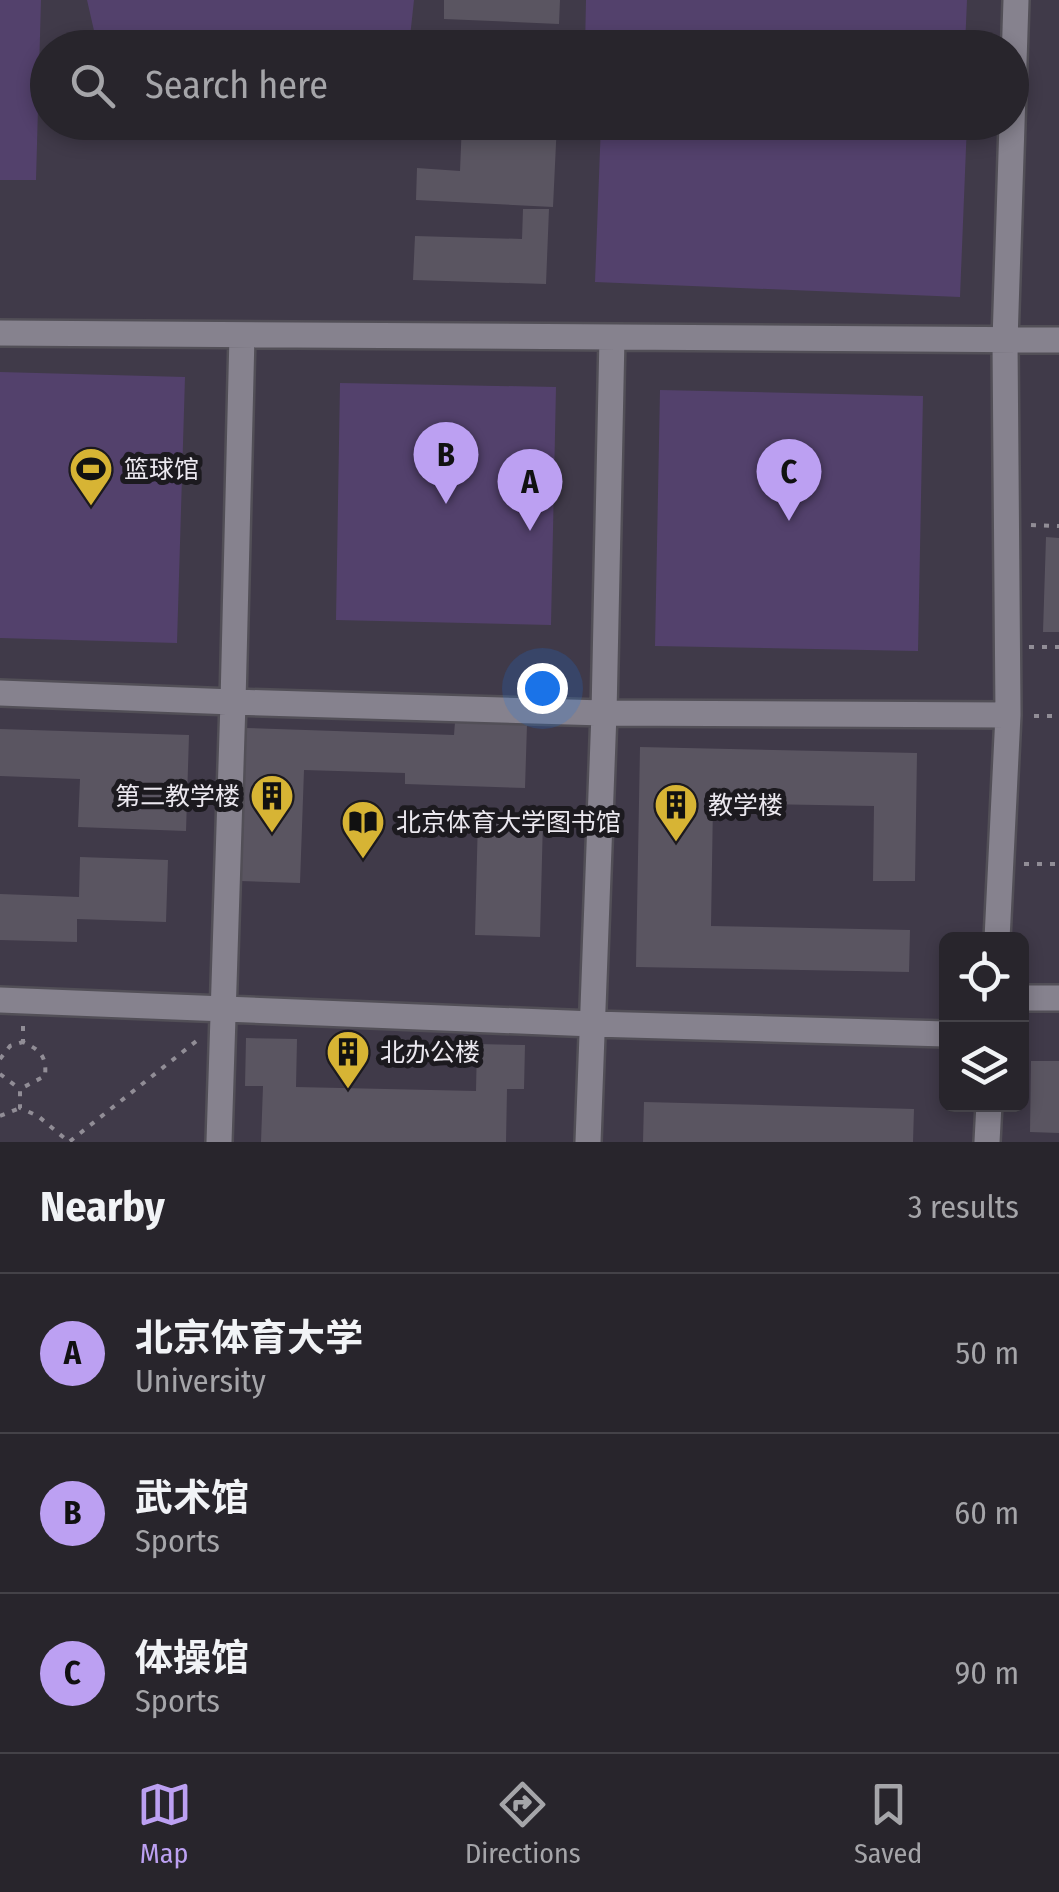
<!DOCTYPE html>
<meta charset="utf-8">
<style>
:root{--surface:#28252c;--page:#343138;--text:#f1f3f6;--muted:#a5a5a9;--line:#444248;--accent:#bca0f2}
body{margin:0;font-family:"Fira Sans Condensed","Noto Sans SC",sans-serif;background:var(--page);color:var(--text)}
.controls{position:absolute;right:30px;bottom:30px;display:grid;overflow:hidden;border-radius:15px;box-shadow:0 5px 15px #0003}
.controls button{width:90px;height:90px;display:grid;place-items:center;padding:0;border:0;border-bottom:2px solid var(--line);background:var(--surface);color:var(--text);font:50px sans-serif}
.you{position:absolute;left:542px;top:688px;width:35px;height:35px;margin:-25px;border:8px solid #fff;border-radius:50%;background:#1a73e8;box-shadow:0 0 0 15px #1a73e833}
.badge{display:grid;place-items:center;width:65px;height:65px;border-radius:50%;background:var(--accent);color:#111;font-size:32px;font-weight:700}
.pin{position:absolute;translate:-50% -82px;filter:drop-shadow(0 2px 5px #0008)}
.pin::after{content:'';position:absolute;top:52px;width:35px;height:30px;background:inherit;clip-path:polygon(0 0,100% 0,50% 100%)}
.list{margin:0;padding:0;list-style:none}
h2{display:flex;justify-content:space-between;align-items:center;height:130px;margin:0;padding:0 40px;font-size:42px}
h2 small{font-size:32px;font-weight:400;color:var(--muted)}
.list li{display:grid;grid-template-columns:65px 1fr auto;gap:30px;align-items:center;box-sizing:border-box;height:160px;padding:0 40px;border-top:2px solid var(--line)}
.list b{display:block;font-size:38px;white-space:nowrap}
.list p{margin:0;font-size:32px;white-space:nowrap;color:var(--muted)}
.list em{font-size:32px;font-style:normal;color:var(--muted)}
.icon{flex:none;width:55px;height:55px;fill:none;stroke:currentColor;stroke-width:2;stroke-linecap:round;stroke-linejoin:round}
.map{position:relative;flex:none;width:1059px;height:1142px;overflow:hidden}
.search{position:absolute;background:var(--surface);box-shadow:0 5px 15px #0003;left:30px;right:30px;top:30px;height:110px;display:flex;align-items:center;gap:25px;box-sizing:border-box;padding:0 35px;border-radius:55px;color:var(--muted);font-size:38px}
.sheet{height:610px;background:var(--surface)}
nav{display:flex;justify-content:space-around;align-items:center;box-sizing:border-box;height:140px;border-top:2px solid var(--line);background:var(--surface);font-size:28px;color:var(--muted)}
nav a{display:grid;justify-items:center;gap:5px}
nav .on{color:var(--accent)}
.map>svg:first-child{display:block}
.built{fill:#403a49;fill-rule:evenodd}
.green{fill:#53416c}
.building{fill:#5a5561}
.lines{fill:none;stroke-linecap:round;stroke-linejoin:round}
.minor-casing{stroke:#524f57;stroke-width:30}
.path{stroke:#918d96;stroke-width:4;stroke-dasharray:5 8;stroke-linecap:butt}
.minor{stroke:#86828e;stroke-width:25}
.labels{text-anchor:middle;stroke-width:10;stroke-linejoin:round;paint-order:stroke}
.poi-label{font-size:25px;fill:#ebe8ef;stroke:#1c1a1f;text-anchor:start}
</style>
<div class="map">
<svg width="1059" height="1142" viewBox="0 0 1059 1142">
<rect width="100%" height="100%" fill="#35313b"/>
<path class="built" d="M 0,0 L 1059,0 L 1059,1142 L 0,1142 ZM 48,48 L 1012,48 L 1012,122 L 48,122 ZM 946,939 L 1022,939 L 1022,1104 L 946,1104 Z"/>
<path class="green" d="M 0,0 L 41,0 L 36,180 L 0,180 Z
M 87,0 L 414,0 L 410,37 L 405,47 L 98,48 Z
M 586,0 L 967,0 L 965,47 L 585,47 Z
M 170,123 L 326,123 C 279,139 216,150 170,123 Z
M 601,123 L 967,123 L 960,297 L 595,282 Z
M 0,372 L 185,377 L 177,643 L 0,638 Z
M 340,383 L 556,387 L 551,625 L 336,620 Z
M 660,390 L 923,396 L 918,651 L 655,646 Z"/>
<path class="building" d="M 444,0 L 560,0 L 559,24 L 444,19 Z
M 466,39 L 560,43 L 560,48 L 466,48 Z
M 462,122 L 557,122 L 553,207 L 416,200 L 417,168 L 460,171 Z
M 523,209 L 549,209 L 546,284 L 413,280 L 415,236 L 522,239 Z
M 1046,537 L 1059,538 L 1059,632 L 1043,632 Z
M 455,722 L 527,724 L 525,788 L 405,784 L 405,773 L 304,770 L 300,883 L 240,881 L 245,728 L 454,735 Z
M 0,729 L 189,735 L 186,831 L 78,827 L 80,779 L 0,776 Z
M 640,747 L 917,753 L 915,881 L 873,881 L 874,806 L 713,803 L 711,926 L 910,930 L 909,972 L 636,967 Z
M 478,817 L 543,819 L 540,937 L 475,935 Z
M 80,857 L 168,860 L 166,922 L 77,919 L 77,942 L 0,940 L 0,894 L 79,897 Z
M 246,1038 L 297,1039 L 296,1087 L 476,1091 L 477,1044 L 525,1045 L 524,1089 L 507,1089 L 506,1142 L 261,1142 L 263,1086 L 245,1086 Z
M 1031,1061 L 1059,1061 L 1059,1133 L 1030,1132 Z
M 644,1102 L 914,1109 L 913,1142 L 643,1142 Z"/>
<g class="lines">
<defs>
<path id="minor" d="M 0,333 L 1059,340
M 0,693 L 233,702 L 242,335
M 997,939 L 1008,715 L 1005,341 L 1016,0
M 1022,998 L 1059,998
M 0,1000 L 593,1024 L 946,1034
M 219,1142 L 233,702 L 604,713 L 1008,715
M 588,1142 L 604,713 L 612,337
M 987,1142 L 989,1104"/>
</defs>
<use href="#minor" class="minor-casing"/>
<path class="path" d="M 1031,525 L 1059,526
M 1029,647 L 1059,647
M 1034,716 L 1059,716
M 1024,864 L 1059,864
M 23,1026 L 23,1042 C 40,1050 47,1056 45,1076 L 20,1089 L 20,1108 L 38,1116 L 69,1142 L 199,1039
M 0,1059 L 10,1046 L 23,1042
M 0,1074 L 20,1089
M 0,1116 L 20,1108"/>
<use href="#minor" class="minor"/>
</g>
<defs>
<symbol id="stadium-pin" viewBox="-11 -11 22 30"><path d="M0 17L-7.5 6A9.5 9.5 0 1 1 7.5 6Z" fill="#d7b434" stroke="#1c1a1f"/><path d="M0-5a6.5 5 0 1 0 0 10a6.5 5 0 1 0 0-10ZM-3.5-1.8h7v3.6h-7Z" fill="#111"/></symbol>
<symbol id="building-pin" viewBox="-11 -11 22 30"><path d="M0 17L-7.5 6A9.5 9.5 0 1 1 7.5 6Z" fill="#d7b434" stroke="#1c1a1f"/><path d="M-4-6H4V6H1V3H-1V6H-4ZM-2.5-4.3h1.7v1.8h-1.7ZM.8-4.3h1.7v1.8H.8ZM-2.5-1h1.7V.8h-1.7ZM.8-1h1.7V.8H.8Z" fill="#111"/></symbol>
<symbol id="library-pin" viewBox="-11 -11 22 30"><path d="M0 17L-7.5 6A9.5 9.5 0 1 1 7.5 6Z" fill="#d7b434" stroke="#1c1a1f"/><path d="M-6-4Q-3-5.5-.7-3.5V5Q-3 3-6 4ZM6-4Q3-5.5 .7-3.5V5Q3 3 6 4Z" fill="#111"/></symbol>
</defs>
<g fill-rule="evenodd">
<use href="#stadium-pin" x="66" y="444" width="50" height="68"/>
<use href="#building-pin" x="247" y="771" width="50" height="68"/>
<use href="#building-pin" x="651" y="780" width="50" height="68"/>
<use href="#library-pin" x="338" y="797" width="50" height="68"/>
<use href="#building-pin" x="323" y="1027" width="50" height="68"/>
</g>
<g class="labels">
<g class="poi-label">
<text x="124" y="478">篮球馆</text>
<text x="240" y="805" text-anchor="end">第二教学楼</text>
<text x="708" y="814">教学楼</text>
<text x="396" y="831">北京体育大学图书馆</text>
<text x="380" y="1061">北办公楼</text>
</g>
</g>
</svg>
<div class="controls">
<button><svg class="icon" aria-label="locate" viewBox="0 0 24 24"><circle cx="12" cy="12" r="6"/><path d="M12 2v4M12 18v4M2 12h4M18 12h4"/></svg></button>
<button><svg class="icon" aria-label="layers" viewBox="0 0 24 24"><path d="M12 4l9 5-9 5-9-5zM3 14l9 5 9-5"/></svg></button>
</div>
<div class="you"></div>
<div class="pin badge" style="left:530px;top:531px">A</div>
<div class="pin badge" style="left:446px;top:504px">B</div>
<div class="pin badge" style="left:789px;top:521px">C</div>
<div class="search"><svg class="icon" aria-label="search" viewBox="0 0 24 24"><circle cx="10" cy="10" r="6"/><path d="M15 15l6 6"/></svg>Search here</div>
</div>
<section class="sheet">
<h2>Nearby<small>3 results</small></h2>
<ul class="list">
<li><span class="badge">A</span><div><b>北京体育大学</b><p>University</p></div><em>50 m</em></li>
<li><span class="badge">B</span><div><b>武术馆</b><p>Sports</p></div><em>60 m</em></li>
<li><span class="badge">C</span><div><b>体操馆</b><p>Sports</p></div><em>90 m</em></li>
</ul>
</section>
<nav>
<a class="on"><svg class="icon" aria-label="map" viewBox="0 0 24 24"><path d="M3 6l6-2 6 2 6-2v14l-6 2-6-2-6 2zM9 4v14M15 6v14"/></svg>Map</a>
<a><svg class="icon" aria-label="directions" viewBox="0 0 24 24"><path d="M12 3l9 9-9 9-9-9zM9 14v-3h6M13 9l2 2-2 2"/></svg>Directions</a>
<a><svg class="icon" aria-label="saved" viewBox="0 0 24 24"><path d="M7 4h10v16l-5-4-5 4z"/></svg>Saved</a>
</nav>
